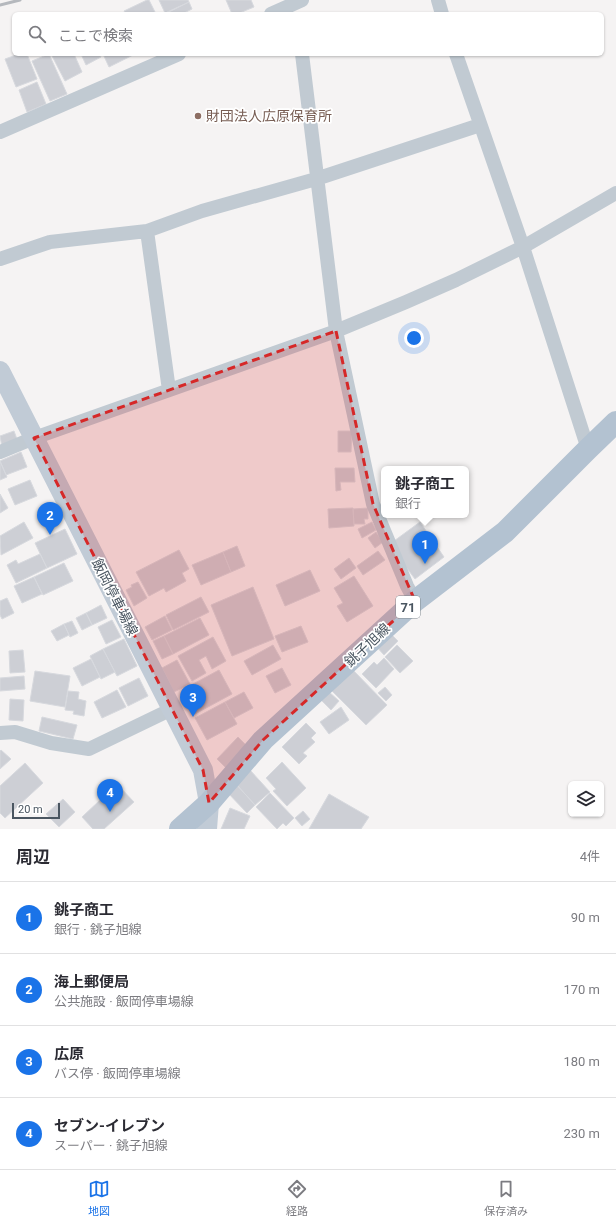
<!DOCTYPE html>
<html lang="ja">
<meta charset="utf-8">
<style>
:root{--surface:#fff;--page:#f7f7f7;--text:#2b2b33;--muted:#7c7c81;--line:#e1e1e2;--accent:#1a73e8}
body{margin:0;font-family:Roboto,"Noto Sans JP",sans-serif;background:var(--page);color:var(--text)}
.controls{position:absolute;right:12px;bottom:12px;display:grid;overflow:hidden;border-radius:6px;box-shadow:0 1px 3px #0004}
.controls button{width:36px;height:36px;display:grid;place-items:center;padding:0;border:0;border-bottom:1px solid var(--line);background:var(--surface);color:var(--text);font:20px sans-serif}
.scale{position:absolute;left:12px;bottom:10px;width:48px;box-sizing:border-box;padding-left:4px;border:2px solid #4a5661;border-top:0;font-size:11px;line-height:14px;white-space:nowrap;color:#4a5661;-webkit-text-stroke:3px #fff;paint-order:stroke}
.you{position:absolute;left:414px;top:338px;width:14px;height:14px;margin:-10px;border:3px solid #fff;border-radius:50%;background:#1a73e8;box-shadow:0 0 0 6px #1a73e833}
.badge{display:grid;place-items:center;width:26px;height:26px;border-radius:50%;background:var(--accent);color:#fff;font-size:13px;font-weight:700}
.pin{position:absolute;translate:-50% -33px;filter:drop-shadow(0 1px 2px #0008)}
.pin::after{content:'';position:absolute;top:21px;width:14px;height:12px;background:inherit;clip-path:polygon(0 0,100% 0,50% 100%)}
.popup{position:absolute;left:381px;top:466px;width:88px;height:52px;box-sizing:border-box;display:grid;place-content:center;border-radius:6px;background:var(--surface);filter:drop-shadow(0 1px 3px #0005);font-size:13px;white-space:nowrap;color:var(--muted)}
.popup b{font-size:15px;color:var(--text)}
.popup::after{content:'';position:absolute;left:50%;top:100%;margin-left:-8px;border:8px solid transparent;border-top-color:var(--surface)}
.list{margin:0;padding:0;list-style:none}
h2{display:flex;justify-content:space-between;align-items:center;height:52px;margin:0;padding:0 16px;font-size:17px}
h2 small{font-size:13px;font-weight:400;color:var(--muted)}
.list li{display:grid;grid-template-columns:26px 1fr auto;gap:12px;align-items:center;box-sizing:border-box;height:72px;padding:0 16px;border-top:1px solid var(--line)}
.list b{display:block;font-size:15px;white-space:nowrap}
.list p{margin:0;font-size:13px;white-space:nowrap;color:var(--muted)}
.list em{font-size:13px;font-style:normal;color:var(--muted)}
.icon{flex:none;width:22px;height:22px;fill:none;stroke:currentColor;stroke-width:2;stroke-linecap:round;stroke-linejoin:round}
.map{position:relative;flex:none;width:616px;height:829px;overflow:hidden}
.search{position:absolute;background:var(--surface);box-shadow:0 1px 3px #0004;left:12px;right:12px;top:12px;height:44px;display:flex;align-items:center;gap:10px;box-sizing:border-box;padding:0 14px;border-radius:6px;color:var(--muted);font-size:15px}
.sheet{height:340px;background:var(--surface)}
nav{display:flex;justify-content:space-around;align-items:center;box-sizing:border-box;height:56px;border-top:1px solid var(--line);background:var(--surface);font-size:11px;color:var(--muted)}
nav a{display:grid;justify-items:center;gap:2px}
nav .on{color:var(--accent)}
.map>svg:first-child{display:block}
.building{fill:#cdcfd5;stroke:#d7d9de}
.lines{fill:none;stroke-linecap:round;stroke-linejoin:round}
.street{stroke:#c1cad2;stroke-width:14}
.secondary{stroke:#c1cbd6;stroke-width:20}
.primary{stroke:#b3c2d1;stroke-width:22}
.rail{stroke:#b5b8bd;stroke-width:3}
.marked{fill:#d62828;fill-opacity:0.2;stroke:#d62828;stroke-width:3;stroke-dasharray:8 5;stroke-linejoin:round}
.education-dot{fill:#8d6e63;stroke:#fff;stroke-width:1.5}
.labels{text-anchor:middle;stroke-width:3.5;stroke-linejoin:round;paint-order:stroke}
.shield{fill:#fff;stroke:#808990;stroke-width:1}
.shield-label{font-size:13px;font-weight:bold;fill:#4a5661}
.education-label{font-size:14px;fill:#785e54;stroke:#fff;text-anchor:start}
.street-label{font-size:14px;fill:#4a5661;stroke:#fff}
</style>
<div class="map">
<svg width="616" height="829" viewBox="0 0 616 829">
<rect width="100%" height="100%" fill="#f5f3f3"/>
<path class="building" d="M 147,0 L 149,0 L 156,14 L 126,14 L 124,11 Z
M 159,0 L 188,0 L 189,2 L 165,13 Z
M 226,0 L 251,0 L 254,7 L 237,14 L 232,14 Z
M 189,2 L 192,9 L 182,14 L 165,14 Z
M 19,54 L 27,54 L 37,79 L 16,87 L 5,59 Z
M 49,54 L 67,94 L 50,101 L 32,61 Z
M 51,54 L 74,54 L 82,72 L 65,81 Z
M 81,54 L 99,54 L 101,57 L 86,65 Z
M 103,54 L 135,54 L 109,67 Z
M 37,82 L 46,104 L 27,112 L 19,90 Z
M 14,431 L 18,442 L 2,447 L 0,436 Z
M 338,431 L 352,431 L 351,452 L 338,452 Z
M 21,452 L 27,467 L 6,475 L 0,461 Z
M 0,461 L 7,477 L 0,480 Z
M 335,468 L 354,468 L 355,482 L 340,482 L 341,490 L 336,491 Z
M 30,480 L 37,496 L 15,505 L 8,489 Z
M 0,494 L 8,508 L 0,513 Z
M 353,508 L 354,526 L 329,528 L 328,509 Z
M 368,508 L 368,519 L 364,519 L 365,524 L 354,524 L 353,509 Z
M 24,522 L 33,538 L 1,555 L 0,536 Z
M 372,522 L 376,530 L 362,538 L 358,529 Z
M 420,522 L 444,557 L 415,579 L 403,563 L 394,541 Z
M 65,529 L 77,554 L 47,568 L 35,543 Z
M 376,532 L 383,542 L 375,548 L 368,538 Z
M 237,546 L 245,566 L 231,572 L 223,552 Z
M 179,550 L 189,569 L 182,573 L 186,581 L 166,592 L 164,588 L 149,596 L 136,572 Z
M 378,551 L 385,560 L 363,575 L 357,566 Z
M 223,552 L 231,572 L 201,585 L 192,565 Z
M 40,554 L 47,568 L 16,583 L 7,565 L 16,560 L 18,564 Z
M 349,558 L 356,568 L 341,579 L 334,569 Z
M 64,563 L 73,581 L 43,595 L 34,577 Z
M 310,570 L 320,591 L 285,606 L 276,585 Z
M 354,576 L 373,606 L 347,622 L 337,606 L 343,603 L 334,588 Z
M 34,577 L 42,594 L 22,603 L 14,586 Z
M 138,582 L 147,598 L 134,606 L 126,590 L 132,587 L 131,585 Z
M 253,587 L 274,639 L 232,656 L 211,605 Z
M 201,597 L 209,612 L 173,630 L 166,615 Z
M 7,598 L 14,613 L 2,619 L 0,615 L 0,601 Z
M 101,605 L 107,618 L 92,625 L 86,613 Z
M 86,613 L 92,625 L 82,630 L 76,618 Z
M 165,616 L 172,630 L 152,640 L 145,627 Z
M 200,618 L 209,635 L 173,654 L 164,636 Z
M 112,620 L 121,637 L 106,644 L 98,627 Z
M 72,621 L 78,633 L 70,637 L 64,624 Z
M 64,624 L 69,635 L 57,641 L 51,631 Z
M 301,626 L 308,642 L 282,652 L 275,636 Z
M 389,632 L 398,641 L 384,655 L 375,645 Z
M 164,636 L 173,654 L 162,659 L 153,641 Z
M 213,637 L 226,661 L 212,669 L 206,656 L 199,660 L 206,673 L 192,681 L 178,656 Z
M 124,639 L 137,666 L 117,676 L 103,649 Z
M 273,645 L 281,659 L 252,675 L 244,661 Z
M 397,645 L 413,661 L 400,673 L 385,657 Z
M 103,649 L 115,672 L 101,679 L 90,656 Z
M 23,650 L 25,672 L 10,673 L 9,651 Z
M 384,658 L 394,669 L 376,688 L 362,674 L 374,662 L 377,665 Z
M 91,659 L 100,677 L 82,686 L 73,668 Z
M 177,660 L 190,684 L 174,692 L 162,668 Z
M 282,668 L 291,685 L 275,693 L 266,676 Z
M 351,668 L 387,705 L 366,725 L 330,689 Z
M 219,670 L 232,694 L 195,714 L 182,690 Z
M 35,671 L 70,676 L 65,707 L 30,701 Z
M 24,676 L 25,689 L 0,691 L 0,678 Z
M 139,678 L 148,696 L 128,706 L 119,688 Z
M 385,687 L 392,695 L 386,701 L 378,693 Z
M 117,690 L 126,707 L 102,718 L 94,702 Z
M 68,691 L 79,692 L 78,699 L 86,701 L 84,716 L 73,714 L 74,711 L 65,710 Z
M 328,691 L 339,701 L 331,710 L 320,699 Z
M 244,692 L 253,708 L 234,718 L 225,702 Z
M 10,699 L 24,700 L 23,721 L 9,720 Z
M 225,702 L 237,724 L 207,740 L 195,718 Z
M 341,707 L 349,720 L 329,734 L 320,722 Z
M 42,717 L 77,725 L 73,739 L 39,731 Z
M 306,723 L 316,733 L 311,738 L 315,742 L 303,753 L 307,756 L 299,764 L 282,747 Z
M 238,737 L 248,747 L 227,769 L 217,759 Z
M 1,750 L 11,759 L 0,769 L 0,751 Z
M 282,762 L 306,788 L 287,806 L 273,791 L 276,789 L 266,778 Z
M 25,763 L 43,783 L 5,818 L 0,813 L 0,786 Z
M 250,770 L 270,792 L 255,805 L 236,784 Z
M 117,784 L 134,802 L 104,829 L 93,829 L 82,817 Z
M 236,784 L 255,805 L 247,813 L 227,792 Z
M 270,793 L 294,818 L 286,826 L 283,823 L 277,829 L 256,807 Z
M 329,794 L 369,817 L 361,829 L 309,829 Z
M 63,799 L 75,812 L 59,827 L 46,814 Z
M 230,808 L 250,816 L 244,829 L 221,829 Z
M 303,811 L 310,819 L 302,826 L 295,818 Z"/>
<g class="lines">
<path class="street" d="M 438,0 L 442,14
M 271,14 L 302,0
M 302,54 L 336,331 L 373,504 L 407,586 L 415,601
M 456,54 L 523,247 L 588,449
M 0,132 L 179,54
M 147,231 L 169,390
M 0,259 L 50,242 L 147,231 L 202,211 L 316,179 L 480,125
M 0,452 L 34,438 L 336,331 L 406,302 L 456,280 L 523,247 L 616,193
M 0,733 L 15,732 L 51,743 L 89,749 L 172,709"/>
<path class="secondary" d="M 0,371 L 203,770 L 209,803 L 207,829"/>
<path class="primary" d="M 180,829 L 209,803 L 263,740 L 415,601 L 505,532 L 588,449 L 616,422"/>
<path class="rail" d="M 0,5 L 20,0"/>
</g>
<path class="marked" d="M 336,331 L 373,504 L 415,601 L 263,740 L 209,803 L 203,770 L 34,438 Z"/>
<circle class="education-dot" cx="198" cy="116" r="4"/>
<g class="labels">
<rect class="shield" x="396" y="596" width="24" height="22" rx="3"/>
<g class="shield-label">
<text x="408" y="612">71</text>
</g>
<g class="education-label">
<text x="206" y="121">財団法人広原保育所</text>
</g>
<g class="street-label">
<text transform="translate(115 597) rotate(63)" y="5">飯岡停車場線</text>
<text transform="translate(367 645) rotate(-43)" y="5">銚子旭線</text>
</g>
</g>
</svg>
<div class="controls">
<button><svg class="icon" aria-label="layers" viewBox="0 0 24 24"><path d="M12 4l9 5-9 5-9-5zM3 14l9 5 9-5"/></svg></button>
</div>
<div class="scale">20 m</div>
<div class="you"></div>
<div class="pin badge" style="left:425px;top:564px">1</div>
<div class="popup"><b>銚子商工</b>銀行</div>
<div class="pin badge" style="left:50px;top:535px">2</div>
<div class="pin badge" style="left:193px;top:717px">3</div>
<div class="pin badge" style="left:110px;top:812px">4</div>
<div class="search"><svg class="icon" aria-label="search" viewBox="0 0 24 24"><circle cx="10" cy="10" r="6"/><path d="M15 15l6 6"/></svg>ここで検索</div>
</div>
<section class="sheet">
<h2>周辺<small>4件</small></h2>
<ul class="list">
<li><span class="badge">1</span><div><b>銚子商工</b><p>銀行 · 銚子旭線</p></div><em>90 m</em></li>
<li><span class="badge">2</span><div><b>海上郵便局</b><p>公共施設 · 飯岡停車場線</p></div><em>170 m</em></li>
<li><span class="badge">3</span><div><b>広原</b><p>バス停 · 飯岡停車場線</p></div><em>180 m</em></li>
<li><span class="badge">4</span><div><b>セブン-イレブン</b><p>スーパー · 銚子旭線</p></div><em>230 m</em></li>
</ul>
</section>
<nav>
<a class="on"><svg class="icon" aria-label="map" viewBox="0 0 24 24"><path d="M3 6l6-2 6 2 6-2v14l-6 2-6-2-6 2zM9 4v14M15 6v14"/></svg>地図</a>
<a><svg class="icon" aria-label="directions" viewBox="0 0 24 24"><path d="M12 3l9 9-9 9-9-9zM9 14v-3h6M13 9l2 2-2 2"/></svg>経路</a>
<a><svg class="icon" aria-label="saved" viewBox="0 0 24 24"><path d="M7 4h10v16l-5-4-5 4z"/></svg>保存済み</a>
</nav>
